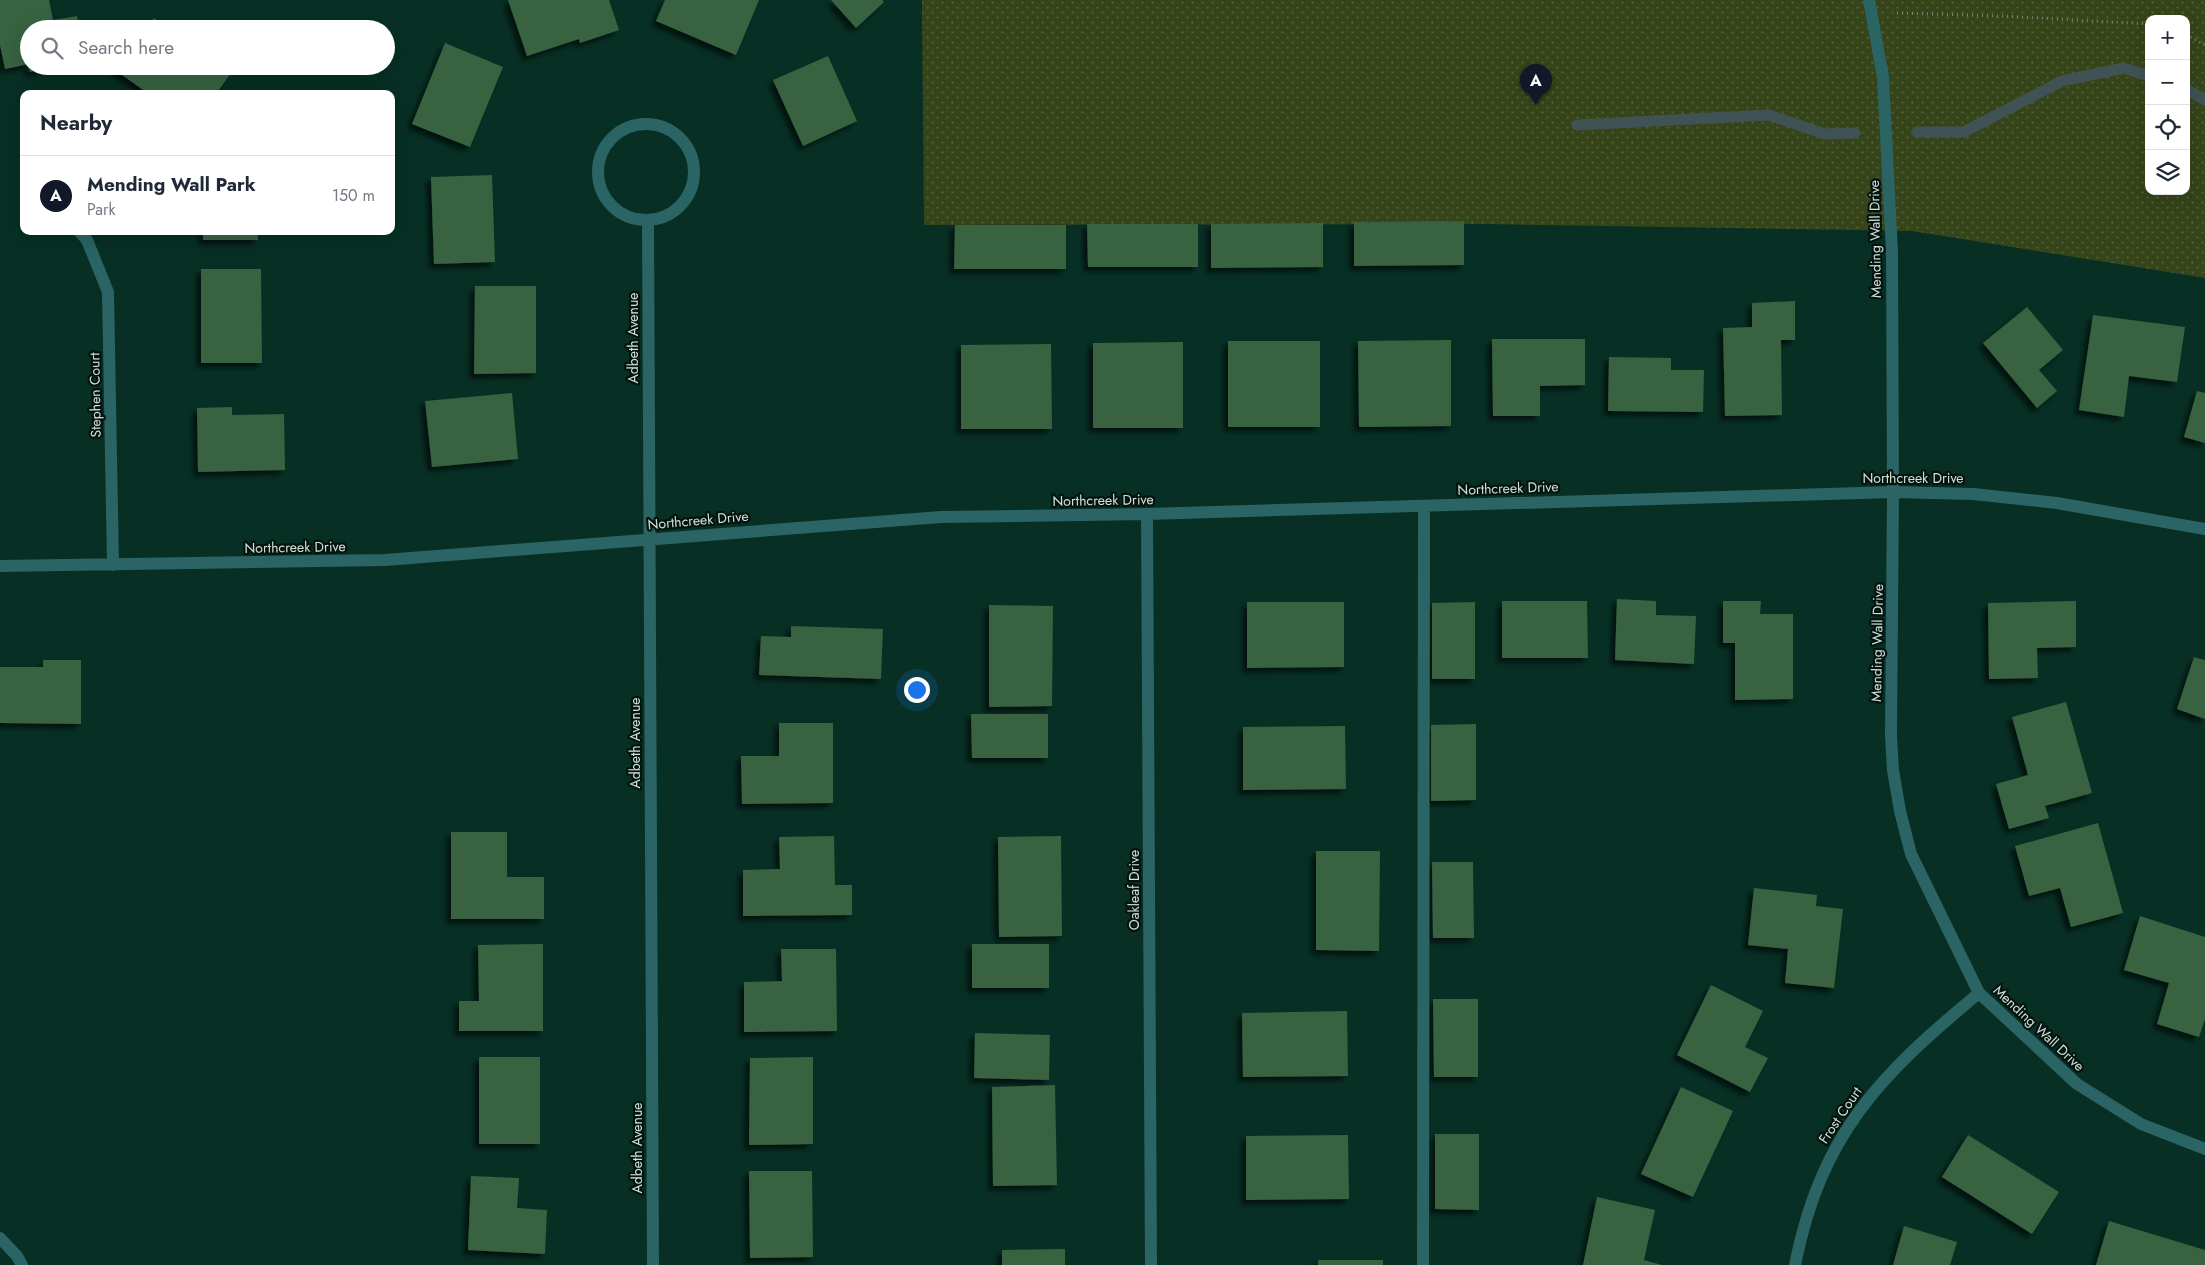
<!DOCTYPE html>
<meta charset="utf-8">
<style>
:root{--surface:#fff;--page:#f2f2f3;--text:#1f2937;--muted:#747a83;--line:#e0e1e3;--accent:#111827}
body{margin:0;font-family:Jost,sans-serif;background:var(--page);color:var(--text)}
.controls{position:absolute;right:15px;top:15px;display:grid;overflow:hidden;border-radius:10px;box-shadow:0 5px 20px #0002}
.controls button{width:45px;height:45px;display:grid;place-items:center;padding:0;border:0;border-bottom:1px solid var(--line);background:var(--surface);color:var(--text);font:25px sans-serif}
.you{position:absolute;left:916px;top:689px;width:18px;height:18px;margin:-12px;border:4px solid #fff;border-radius:50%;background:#1a73e8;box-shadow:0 0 0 8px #1a73e833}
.badge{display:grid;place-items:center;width:32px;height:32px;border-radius:50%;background:var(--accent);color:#fff;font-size:16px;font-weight:700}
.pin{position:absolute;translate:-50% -41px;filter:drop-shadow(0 1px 2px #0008)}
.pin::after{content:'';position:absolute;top:26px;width:18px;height:15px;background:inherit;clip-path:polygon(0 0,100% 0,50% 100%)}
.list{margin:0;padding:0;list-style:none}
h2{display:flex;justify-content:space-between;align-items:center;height:65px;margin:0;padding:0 20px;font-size:21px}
h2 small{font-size:16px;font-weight:400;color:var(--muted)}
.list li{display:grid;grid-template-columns:32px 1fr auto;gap:15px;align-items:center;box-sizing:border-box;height:80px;padding:0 20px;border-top:1px solid var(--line)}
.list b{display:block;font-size:19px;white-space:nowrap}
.list p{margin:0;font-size:16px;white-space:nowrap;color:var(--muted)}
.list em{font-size:16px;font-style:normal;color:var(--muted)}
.icon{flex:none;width:28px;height:28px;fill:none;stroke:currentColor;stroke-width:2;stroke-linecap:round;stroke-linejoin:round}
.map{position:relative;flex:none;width:2205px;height:1265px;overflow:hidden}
.search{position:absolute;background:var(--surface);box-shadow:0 5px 20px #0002;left:20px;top:20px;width:375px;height:55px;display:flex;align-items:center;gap:12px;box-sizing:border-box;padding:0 18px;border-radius:28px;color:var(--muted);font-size:19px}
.panel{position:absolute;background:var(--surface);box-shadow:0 5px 20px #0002;left:20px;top:90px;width:375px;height:145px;border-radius:10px}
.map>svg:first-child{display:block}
.park{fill:url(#park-dots);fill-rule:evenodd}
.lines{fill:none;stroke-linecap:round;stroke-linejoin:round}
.stream{stroke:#3f5354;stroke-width:11}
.building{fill:#38623f;filter:url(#shadow)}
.path{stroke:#6d8a81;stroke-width:3;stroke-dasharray:1 4;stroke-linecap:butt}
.minor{stroke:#2b6464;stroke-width:12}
.labels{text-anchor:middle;stroke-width:4.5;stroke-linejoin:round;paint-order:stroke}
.street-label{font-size:14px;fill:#cde1da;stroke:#05130f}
</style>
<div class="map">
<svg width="2205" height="1265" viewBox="0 0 2205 1265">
<defs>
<pattern id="park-dots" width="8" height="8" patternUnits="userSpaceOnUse" patternTransform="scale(1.25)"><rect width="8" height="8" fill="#364419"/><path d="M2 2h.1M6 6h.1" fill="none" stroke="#525f3a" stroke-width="1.8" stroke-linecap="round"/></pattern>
<filter id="shadow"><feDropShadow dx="-4.5" dy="4.5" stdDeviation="2.5" flood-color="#0009"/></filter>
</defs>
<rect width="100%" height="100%" fill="#072f24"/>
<path class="park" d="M 922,0 L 2205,0 L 2205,278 L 1912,231 L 1484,224 L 924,225 ZM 2149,19 L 2186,19 L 2186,191 L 2149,191 Z"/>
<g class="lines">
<path class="stream" d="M 2186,89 L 2205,100
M 1577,125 L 1769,115 L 1825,134 L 1855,133
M 1917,132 L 1964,132 L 2062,81 L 2124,68 L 2149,76"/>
</g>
<path class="building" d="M 0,0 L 49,0 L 53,20 L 77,16 L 80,29 L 29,29 L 29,64 L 5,69 L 0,45 Z
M 508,0 L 609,0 L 619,30 L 580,43 L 579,39 L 527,56 Z
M 665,0 L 759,0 L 736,55 L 656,21 Z
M 831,0 L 882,0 L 884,2 L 856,28 Z
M 154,18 L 169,29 L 145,29 Z
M 445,43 L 503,67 L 470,147 L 412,124 Z
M 828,56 L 857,121 L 803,146 L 773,80 Z
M 28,66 L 56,66 L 56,67 L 30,72 Z
M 118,66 L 221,66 L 231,73 L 216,94 L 149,94 L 115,70 Z
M 492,175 L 495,262 L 434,264 L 431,177 Z
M 1464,221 L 1464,265 L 1354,266 L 1354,222 Z
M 1323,223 L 1323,267 L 1211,268 L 1211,224 Z
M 1087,224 L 1198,224 L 1198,267 L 1088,267 Z
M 955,225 L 1066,225 L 1066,269 L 954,269 Z
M 203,231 L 258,231 L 258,240 L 203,240 Z
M 201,269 L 261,269 L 262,363 L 201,363 Z
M 475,286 L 536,286 L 536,373 L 474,374 Z
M 1795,301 L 1795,340 L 1781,340 L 1782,415 L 1725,416 L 1723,328 L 1752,327 L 1752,303 Z
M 2027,307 L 2063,350 L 2039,370 L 2057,391 L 2037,408 L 1983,343 Z
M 2093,315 L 2185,327 L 2177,382 L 2129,376 L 2124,417 L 2079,410 Z
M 1492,339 L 1585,339 L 1585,385 L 1540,386 L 1540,416 L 1493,416 Z
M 1451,340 L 1451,426 L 1359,427 L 1358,341 Z
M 1228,341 L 1320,341 L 1320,427 L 1228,427 Z
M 1183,342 L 1183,428 L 1093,428 L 1093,343 Z
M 1051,344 L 1052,429 L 961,429 L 961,345 Z
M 1609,357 L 1671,358 L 1671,370 L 1704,370 L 1703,412 L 1608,411 Z
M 2197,391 L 2205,393 L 2205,443 L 2184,437 Z
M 512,393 L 518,459 L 432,467 L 425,401 Z
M 232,407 L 232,415 L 284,414 L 285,470 L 198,472 L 197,408 Z
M 1617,599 L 1656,601 L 1656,615 L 1696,616 L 1694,664 L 1615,660 Z
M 1502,601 L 1587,601 L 1588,658 L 1502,658 Z
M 1723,601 L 1761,601 L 1760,614 L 1793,614 L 1793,699 L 1735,700 L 1735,643 L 1723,643 Z
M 2076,601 L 2076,647 L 2037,648 L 2038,678 L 1989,679 L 1988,603 Z
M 1247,602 L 1344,602 L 1344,667 L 1247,668 Z
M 1475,602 L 1475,679 L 1432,679 L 1432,603 Z
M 989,605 L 1053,606 L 1052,706 L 989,707 Z
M 791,626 L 883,629 L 881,679 L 759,675 L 761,636 L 791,637 Z
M 2194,657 L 2205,660 L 2205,719 L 2177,709 Z
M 43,660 L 81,660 L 81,724 L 0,723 L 0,667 L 43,667 Z
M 2066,702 L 2092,793 L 2045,806 L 2049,818 L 2009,829 L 1996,784 L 2028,775 L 2012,717 Z
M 971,714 L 1048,714 L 1048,758 L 972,758 Z
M 779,723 L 833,723 L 833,803 L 742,804 L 741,756 L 779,756 Z
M 1476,724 L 1476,800 L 1431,801 L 1431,725 Z
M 1345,726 L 1346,789 L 1243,790 L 1243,727 Z
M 2098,823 L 2123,913 L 2071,927 L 2060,888 L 2029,896 L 2015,846 Z
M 451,832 L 507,832 L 507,877 L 544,877 L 544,919 L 451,919 Z
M 834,836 L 835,885 L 852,885 L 852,915 L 743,916 L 743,870 L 780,869 L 779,837 Z
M 1061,836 L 1062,936 L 999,937 L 998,837 Z
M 1316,851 L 1380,851 L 1379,951 L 1316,950 Z
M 1432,862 L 1473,862 L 1474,938 L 1433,938 Z
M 1754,888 L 1817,895 L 1816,906 L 1843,909 L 1834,988 L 1785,983 L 1788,949 L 1748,945 Z
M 2140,916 L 2205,937 L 2205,1019 L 2199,1037 L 2157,1024 L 2169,983 L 2124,970 Z
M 543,944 L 543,1031 L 459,1031 L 459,1001 L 479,1001 L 478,945 Z
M 972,944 L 1049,944 L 1049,988 L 972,988 Z
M 781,949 L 836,949 L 837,1031 L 744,1032 L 744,982 L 782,981 Z
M 1711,985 L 1763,1011 L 1745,1047 L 1768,1058 L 1750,1092 L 1677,1055 Z
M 1433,999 L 1478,999 L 1478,1077 L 1434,1077 Z
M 1347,1011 L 1348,1076 L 1243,1077 L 1242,1013 Z
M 975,1033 L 1050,1035 L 1049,1080 L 974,1078 Z
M 479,1057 L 540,1057 L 540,1144 L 479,1144 Z
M 813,1057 L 813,1144 L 749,1145 L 750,1058 Z
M 1055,1085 L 1057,1185 L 993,1186 L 992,1087 Z
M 1681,1087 L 1733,1111 L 1693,1197 L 1641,1174 Z
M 1435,1134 L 1479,1134 L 1479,1210 L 1435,1209 Z
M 1348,1135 L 1349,1199 L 1246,1200 L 1246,1136 Z
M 1968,1135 L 2059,1192 L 2032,1234 L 1942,1177 Z
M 749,1171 L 812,1171 L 813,1257 L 750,1258 Z
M 471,1176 L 519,1178 L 517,1208 L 547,1210 L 545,1254 L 468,1250 Z
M 1597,1197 L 1655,1210 L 1644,1260 L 1662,1265 L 1583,1265 Z
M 2109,1221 L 2205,1250 L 2205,1265 L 2096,1265 Z
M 1904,1226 L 1957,1242 L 1950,1265 L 1893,1265 Z
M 1065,1249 L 1065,1265 L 1002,1265 L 1002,1250 Z
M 1318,1260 L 1383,1260 L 1383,1265 L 1318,1265 Z"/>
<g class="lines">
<path class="path" d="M 1897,13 L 2001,16 L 2149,24
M 2186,35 L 2205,45"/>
<path class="minor" d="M 1869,0 L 1883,77 L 1892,252 L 1893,492 L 1891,735 L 1893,770 L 1900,811 L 1911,854 L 1979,993 L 2077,1084 L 2141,1124 L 2205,1149
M598 172a48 48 0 1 1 96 0a48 48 0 1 1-96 0Z
M 648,220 L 653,1265
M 79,231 L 87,240 L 108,292 L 113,565
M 1147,514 L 1151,1265
M 0,566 L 385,560 L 941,517 L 1147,514 L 1893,492 L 1973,494 L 2057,503 L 2205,529
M 0,1238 L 17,1256 L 22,1265
M 1423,1265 L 1424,506
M 1795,1265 C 1821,1134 1880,1075 1979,993"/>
</g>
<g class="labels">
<g class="street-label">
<text transform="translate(1875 239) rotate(-91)" y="5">Mending Wall Drive</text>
<text transform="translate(633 338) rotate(-90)" y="5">Adbeth Avenue</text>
<text transform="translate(95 395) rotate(-91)" y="5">Stephen Court</text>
<text x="1913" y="483">Northcreek Drive</text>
<text transform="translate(1508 488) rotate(-2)" y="5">Northcreek Drive</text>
<text transform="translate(1103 500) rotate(-1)" y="5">Northcreek Drive</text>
<text transform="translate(698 520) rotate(-5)" y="5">Northcreek Drive</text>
<text transform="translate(295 547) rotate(-1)" y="5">Northcreek Drive</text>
<text transform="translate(1877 643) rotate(-89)" y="5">Mending Wall Drive</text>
<text transform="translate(635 743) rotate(-90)" y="5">Adbeth Avenue</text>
<text transform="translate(1134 890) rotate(-90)" y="5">Oakleaf Drive</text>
<text transform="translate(2039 1028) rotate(43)" y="5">Mending Wall Drive</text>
<text transform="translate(1840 1115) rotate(-56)" y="5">Frost Court</text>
<text transform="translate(637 1148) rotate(-90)" y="5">Adbeth Avenue</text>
</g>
</g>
</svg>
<div class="controls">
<button>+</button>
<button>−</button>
<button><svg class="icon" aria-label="locate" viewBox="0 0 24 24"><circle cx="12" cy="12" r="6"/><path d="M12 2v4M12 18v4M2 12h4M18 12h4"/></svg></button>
<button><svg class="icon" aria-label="layers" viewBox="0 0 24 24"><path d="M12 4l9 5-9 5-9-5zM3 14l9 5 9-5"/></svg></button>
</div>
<div class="you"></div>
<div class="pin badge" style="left:1536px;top:105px">A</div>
<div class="search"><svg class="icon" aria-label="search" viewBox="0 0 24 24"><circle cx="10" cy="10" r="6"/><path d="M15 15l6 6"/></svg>Search here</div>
<section class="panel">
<h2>Nearby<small></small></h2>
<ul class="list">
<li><span class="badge">A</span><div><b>Mending Wall Park</b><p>Park</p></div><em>150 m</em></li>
</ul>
</section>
</div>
